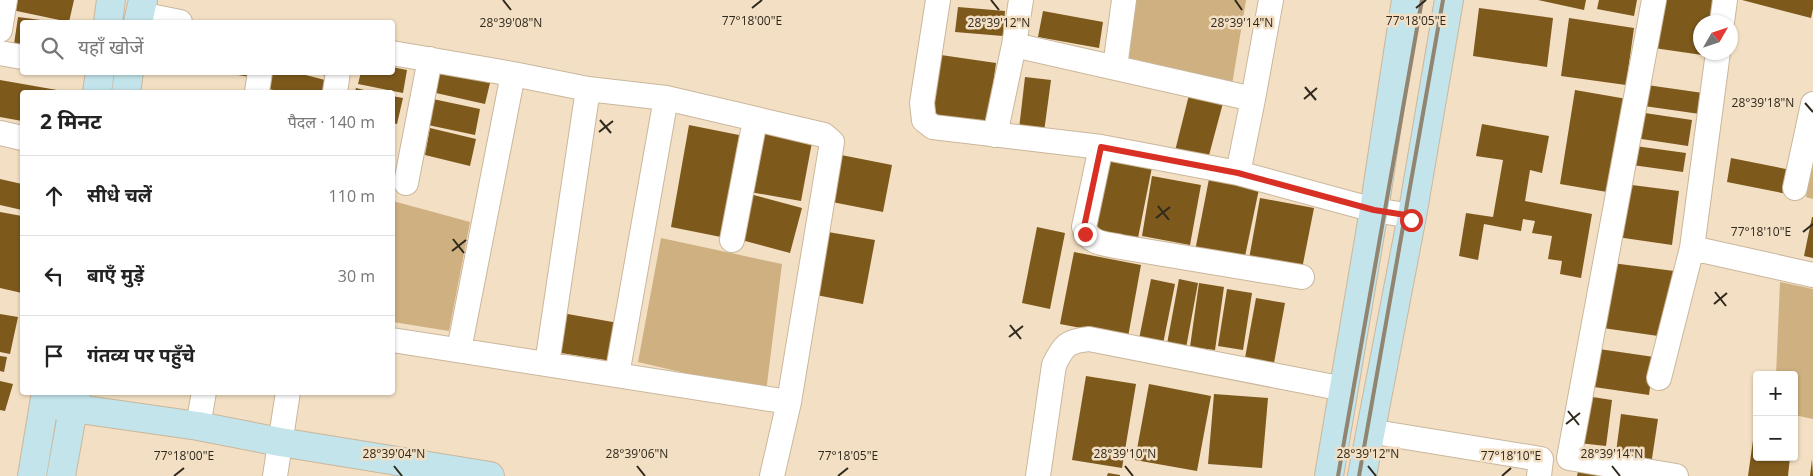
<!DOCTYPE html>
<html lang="hi">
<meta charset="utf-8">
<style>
:root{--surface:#fff;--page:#f2f2f2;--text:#222;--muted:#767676;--line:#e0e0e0}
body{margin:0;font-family:"Open Sans","Noto Sans Devanagari",sans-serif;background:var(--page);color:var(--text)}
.controls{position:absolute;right:15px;bottom:15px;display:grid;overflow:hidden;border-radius:5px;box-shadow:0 1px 4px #0004}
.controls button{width:45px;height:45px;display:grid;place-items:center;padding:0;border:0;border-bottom:1px solid var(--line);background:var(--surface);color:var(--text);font:25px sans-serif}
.compass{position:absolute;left:1693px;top:15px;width:45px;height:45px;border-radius:50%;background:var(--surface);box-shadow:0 1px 4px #0004;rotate:51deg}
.stop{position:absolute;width:15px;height:15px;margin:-11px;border:4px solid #d93025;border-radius:50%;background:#fff}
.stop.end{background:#d93025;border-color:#fff;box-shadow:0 1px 5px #0008}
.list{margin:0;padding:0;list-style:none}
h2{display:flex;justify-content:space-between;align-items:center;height:65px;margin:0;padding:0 20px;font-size:21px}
h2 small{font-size:16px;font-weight:400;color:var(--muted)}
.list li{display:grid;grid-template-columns:32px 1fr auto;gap:15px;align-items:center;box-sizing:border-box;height:80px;padding:0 20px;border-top:1px solid var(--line)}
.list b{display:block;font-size:19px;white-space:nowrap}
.list em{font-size:16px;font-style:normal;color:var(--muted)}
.icon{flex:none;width:28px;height:28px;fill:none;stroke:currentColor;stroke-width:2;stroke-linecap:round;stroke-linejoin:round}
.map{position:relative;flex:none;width:1813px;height:476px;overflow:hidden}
.search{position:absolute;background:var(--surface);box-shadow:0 1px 4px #0004;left:20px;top:20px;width:375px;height:55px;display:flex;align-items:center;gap:12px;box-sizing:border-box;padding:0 18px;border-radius:5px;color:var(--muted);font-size:19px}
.panel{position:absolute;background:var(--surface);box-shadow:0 1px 4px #0004;left:20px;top:90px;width:375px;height:305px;border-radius:5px}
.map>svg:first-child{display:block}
.green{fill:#cfb081}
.building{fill:#7d591c}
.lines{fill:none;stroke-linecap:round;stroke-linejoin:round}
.street-casing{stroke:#cab79c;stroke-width:26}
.secondary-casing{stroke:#cab79c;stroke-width:30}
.street{stroke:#fff;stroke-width:24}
.secondary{stroke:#c2e4ea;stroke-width:28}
.rail{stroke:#918470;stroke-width:4}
.route{stroke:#d93025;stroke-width:6}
.ticks{fill:none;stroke:#2f281d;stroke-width:2}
.ticks-label{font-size:12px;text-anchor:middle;fill:#2f281d;stroke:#f3dfc3;stroke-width:5;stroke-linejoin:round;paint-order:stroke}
</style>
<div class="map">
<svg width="1813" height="476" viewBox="0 0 1813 476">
<rect width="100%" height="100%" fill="#f3dfc3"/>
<path class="green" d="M 1128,0 L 1246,0 L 1231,91 L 1117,68 Z
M 1813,141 L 1813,199 L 1806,197 Z
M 393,201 L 470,222 L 449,331 L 393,322 Z
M 661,238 L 782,264 L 766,392 L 638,362 Z
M 1780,282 L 1813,289 L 1813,419 L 1794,415 L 1794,375 L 1776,375 Z"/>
<path class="building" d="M 15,0 L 74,0 L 69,22 L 12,10 Z
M 1538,0 L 1586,0 L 1584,10 Z
M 1599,0 L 1637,0 L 1634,16 L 1597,9 Z
M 1661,0 L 1716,0 L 1713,22 L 1700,22 L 1700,52 L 1709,52 L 1709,56 L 1654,48 Z
M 1742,0 L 1813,0 L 1813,9 L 1811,18 Z
M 958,7 L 1005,11 L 1003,36 L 955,32 Z
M 1479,8 L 1553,18 L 1547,67 L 1473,56 Z
M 1043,11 L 1103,22 L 1099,48 L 1038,37 Z
M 18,17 L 48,21 L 22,22 L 22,52 L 13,51 Z
M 1569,18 L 1634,28 L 1626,85 L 1561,76 Z
M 941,55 L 996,63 L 987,130 L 932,123 Z
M 392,67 L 407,70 L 403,93 L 358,84 L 361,72 L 392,72 Z
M 440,71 L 490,83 L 485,104 L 436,93 Z
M 220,72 L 251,72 L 250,77 Z
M 266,72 L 294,72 L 325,80 L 322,92 L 284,92 L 263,88 Z
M 313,72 L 327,72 L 326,76 Z
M 1025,77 L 1051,80 L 1044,132 L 1019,129 Z
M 0,80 L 57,90 L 57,92 L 22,92 L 22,121 L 0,117 Z
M 1647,85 L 1703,93 L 1700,114 L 1644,106 Z
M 356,88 L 372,92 L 355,92 Z
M 1575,90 L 1627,99 L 1613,193 L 1560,184 Z
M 1189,95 L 1223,103 L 1208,159 L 1175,151 Z
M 392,96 L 403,98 L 397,124 L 392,123 Z
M 433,99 L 480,109 L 475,135 L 428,125 Z
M 1638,112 L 1692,120 L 1688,146 L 1635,138 Z
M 1482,124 L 1549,136 L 1542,173 L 1530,170 L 1525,201 L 1592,214 L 1581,278 L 1560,274 L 1562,261 L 1548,259 L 1552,236 L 1532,233 L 1535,221 L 1523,219 L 1521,231 L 1484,224 L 1478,260 L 1459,256 L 1466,213 L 1493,217 L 1503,160 L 1476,156 Z
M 689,125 L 744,136 L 726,238 L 671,227 Z
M 430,128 L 476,139 L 470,166 L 425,155 Z
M 761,128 L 813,137 L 801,201 L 750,192 Z
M 1635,146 L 1686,153 L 1683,172 L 1632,165 Z
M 836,154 L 892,165 L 883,212 L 827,201 Z
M 1103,157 L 1152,167 L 1138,238 L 1088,228 Z
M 1731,158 L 1791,170 L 1787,194 L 1727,182 Z
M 1152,176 L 1201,185 L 1190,245 L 1142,236 Z
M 0,179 L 22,184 L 22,210 L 0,205 Z
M 1209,179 L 1259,189 L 1244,261 L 1195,251 Z
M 1624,184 L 1679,191 L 1672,245 L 1617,237 Z
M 746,193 L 802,208 L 790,253 L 734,238 Z
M 1260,198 L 1314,208 L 1302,269 L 1249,259 Z
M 0,212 L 22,216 L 22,293 L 0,288 Z
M 1812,217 L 1813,217 L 1813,258 L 1804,256 Z
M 1037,227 L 1065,233 L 1050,309 L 1022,303 Z
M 828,232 L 875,240 L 863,304 L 816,295 Z
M 1074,252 L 1141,265 L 1128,337 L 1060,324 Z
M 1612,263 L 1674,271 L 1665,337 L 1603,328 Z
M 1151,279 L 1175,284 L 1163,344 L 1139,339 Z
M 1179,279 L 1198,283 L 1186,348 L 1167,344 Z
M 1199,283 L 1224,287 L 1215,350 L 1190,347 Z
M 1227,289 L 1252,293 L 1243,350 L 1218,346 Z
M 1256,298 L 1285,303 L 1274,363 L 1245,358 Z
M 562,313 L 624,324 L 618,362 L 555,352 Z
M 0,314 L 18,317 L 10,354 L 0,352 Z
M 1599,349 L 1654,357 L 1649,395 L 1594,387 Z
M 0,356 L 7,357 L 4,372 L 0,371 Z
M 1086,376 L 1136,384 L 1122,468 L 1072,460 Z
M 0,381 L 13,384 L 5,411 L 0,410 Z
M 1149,384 L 1211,396 L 1197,471 L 1135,460 Z
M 1214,394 L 1268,398 L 1262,468 L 1208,464 Z
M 1586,396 L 1612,400 L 1606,446 L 1579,443 Z
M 1621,414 L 1658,419 L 1651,465 L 1615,460 Z
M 1756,419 L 1757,457 L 1790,457 L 1788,476 L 1748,476 Z
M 1812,459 L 1813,476 L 1810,476 Z
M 1579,467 L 1620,476 L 1577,476 Z
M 1108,473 L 1120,475 L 1120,476 L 1107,476 Z"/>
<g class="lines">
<defs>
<path id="street" d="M 938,0 L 922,103 L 924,120 L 933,127 L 1101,147 L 1238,173 L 1374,210 L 1412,216
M 1654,0 L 1569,458 L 1676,476
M 140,14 L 180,22
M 1722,22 L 1725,0
M 0,30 L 5,0
M 1014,45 L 1253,99
M 0,53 L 22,57
M 392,53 L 513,74 L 588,89 L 666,98 L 824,135 L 832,142 L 789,402 L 772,476
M 1115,67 L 1124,0
M 257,92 L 260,72
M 335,92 L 338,72
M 0,133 L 22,138
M 995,135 L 1014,45 L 1021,0
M 1101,147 L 1084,227 C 1088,244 1107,244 1121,247 L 1302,277
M 1238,173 L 1253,99 L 1271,0
M 406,183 L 430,59
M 1795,188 L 1813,104
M 732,240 L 755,120
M 1692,248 L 1813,275
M 392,340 L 789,402
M 459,350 L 513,74
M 547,364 L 588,89
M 617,375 L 666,98
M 1659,378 L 1692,248 L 1718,52
M 198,426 L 204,392
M 1369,431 L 1541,459 L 1539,476
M 275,476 L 288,392
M 1038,476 L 1054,365 C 1063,346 1067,341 1089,339 L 1344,389"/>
<path id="secondary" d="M 108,22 L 111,0
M 138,22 L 143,0
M 97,92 L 100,72
M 126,92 L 129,72
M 44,404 L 198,426 L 280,442 L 490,476
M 32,476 L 46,392
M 61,476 L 76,392
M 1329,476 L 1374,210 L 1406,0
M 1362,476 L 1412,216 L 1449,0"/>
</defs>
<use href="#street" class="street-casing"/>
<use href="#secondary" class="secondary-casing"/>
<use href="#street" class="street"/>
<use href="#secondary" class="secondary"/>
<path class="rail" d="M 1338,476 L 1422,0
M 1359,476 L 1443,0"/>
</g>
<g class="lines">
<path class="route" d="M 1085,234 L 1084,227 L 1101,147 L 1238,173 L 1374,210 L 1412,216 L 1411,220"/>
</g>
<path class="ticks" d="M 503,0 L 511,10M 991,0 L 999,10M 1235,0 L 1242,10M 752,8 L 762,0M 1416,8 L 1426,0M 1305,87 L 1316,100M 1304,99 L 1317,88M 1805,103 L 1813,112M 600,120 L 611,133M 599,132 L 613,121M 1158,206 L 1169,220M 1156,218 L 1170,207M 1803,232 L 1813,224M 453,239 L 464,253M 452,251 L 466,240M 1715,292 L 1726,306M 1714,304 L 1727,293M 1010,325 L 1021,339M 1009,337 L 1023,326M 1568,411 L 1579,425M 1566,424 L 1580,413M 394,466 L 402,476M 637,466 L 645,476M 1125,466 L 1133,476M 1368,466 L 1376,476M 1612,466 L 1620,476M 174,476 L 184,468M 838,476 L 848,468M 1502,476 L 1511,468"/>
<g class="ticks-label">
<text x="752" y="25">77°18'00"E</text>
<text x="1416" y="25">77°18'05"E</text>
<text x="511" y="27">28°39'08"N</text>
<text x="999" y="27">28°39'12"N</text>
<text x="1242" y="27">28°39'14"N</text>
<text x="1763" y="107">28°39'18"N</text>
<text x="1761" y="236">77°18'10"E</text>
<text x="394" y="458">28°39'04"N</text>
<text x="637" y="458">28°39'06"N</text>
<text x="1125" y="458">28°39'10"N</text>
<text x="1368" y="458">28°39'12"N</text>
<text x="1612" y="458">28°39'14"N</text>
<text x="184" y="460">77°18'00"E</text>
<text x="848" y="460">77°18'05"E</text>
<text x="1511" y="460">77°18'10"E</text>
</g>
</svg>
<div class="controls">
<button>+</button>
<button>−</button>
</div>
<svg class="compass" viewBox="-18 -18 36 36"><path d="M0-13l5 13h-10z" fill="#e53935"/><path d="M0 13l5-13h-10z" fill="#767676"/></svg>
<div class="stop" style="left:1411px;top:220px"></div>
<div class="stop end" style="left:1085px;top:234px"></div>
<div class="search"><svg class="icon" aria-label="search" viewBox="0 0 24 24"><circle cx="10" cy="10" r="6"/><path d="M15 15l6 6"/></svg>यहाँ खोजें</div>
<section class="panel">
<h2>2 मिनट<small>पैदल · 140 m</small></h2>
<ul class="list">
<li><svg class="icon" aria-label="ahead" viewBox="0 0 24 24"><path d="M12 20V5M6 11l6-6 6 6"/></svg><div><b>सीधे चलें</b></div><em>110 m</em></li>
<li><svg class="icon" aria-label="left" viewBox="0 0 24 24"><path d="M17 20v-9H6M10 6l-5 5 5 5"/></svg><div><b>बाएँ मुड़ें</b></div><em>30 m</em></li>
<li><svg class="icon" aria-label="arrive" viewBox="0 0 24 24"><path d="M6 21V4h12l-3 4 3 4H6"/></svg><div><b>गंतव्य पर पहुँचे</b></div></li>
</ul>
</section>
</div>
